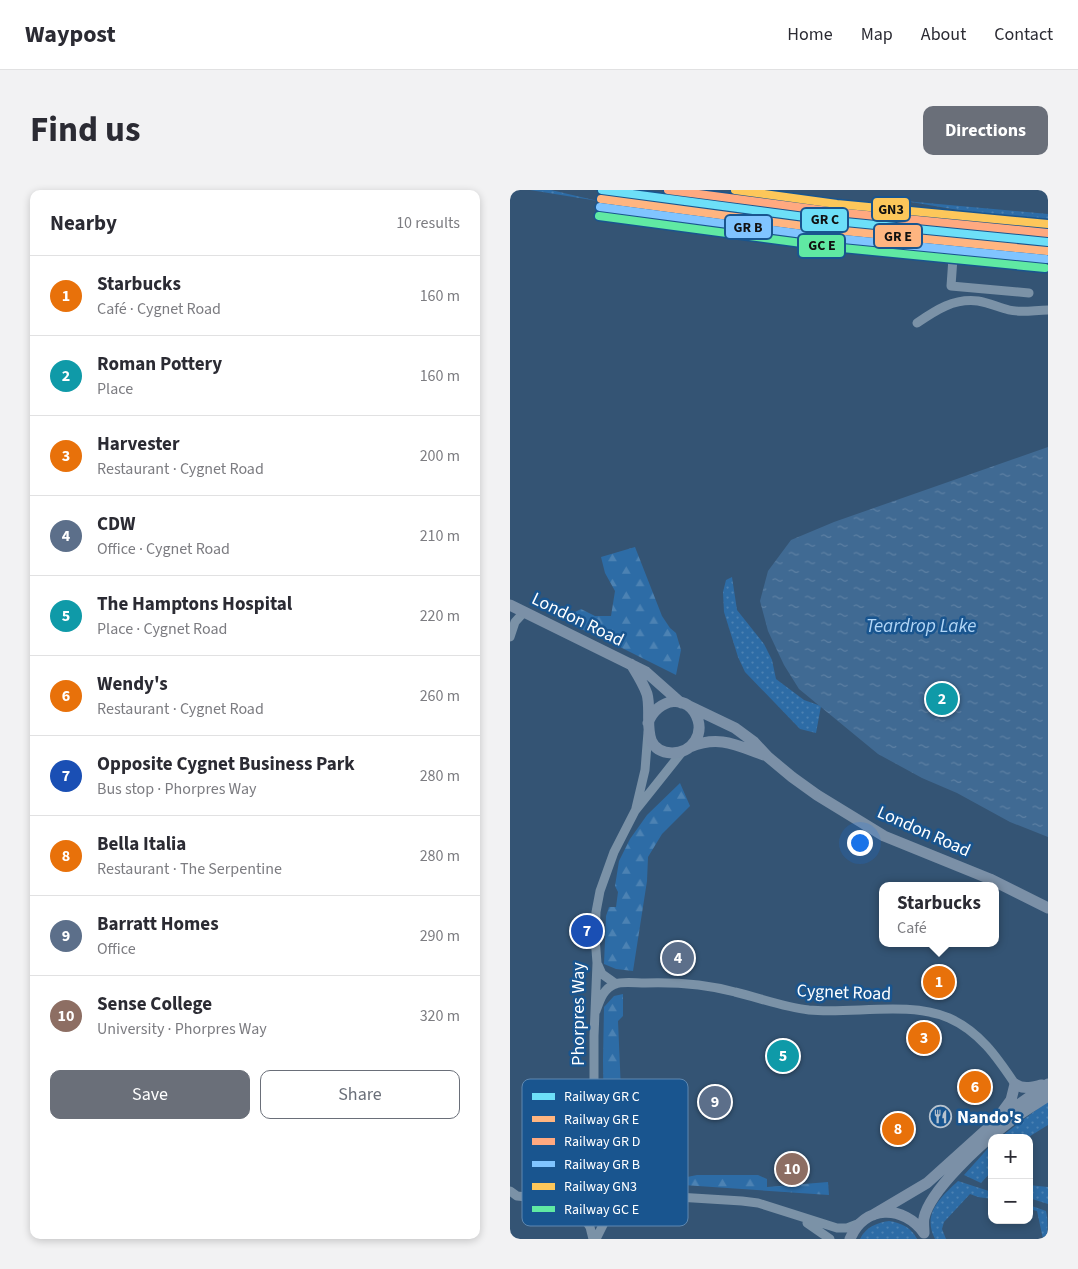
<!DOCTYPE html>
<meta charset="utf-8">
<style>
:root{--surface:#fff;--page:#f2f2f3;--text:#2b2b33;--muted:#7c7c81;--line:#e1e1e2;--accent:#6a6f79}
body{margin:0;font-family:"Source Sans 3",sans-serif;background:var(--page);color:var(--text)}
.controls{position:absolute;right:15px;bottom:15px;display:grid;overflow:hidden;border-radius:10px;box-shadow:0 2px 8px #0003}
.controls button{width:45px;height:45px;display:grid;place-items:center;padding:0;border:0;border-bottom:1px solid var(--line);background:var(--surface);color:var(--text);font:25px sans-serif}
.you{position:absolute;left:349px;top:652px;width:18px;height:18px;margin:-12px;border:4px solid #fff;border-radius:50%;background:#1a73e8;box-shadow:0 0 0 8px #1a73e833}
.badge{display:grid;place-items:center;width:32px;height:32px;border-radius:50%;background:var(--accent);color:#fff;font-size:16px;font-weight:700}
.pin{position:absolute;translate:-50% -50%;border:2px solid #fff;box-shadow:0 1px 5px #0006}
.popup{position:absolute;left:369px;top:692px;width:120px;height:65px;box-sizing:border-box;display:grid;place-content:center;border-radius:10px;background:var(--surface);filter:drop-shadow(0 1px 4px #0005);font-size:16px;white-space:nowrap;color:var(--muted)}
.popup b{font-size:19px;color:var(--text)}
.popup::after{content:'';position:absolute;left:50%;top:100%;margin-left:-10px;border:10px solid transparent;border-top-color:var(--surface)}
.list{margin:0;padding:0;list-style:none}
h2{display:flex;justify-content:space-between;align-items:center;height:65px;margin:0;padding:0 20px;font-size:21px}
h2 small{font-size:16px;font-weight:400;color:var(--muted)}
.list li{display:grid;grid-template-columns:32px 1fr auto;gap:15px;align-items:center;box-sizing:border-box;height:80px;padding:0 20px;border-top:1px solid var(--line)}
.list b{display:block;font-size:19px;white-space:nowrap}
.list p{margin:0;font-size:16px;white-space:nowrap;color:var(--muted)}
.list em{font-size:16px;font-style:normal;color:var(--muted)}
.actions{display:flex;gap:10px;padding:15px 20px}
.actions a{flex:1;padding:11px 0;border:1px solid var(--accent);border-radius:10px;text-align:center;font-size:18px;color:var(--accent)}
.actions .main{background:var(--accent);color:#fff}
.map{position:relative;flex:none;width:538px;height:1049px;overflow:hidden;border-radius:10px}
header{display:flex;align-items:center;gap:30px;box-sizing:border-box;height:70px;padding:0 25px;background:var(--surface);border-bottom:1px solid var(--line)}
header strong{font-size:24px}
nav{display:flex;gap:28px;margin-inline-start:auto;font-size:18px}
.intro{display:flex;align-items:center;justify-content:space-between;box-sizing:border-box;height:120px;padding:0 30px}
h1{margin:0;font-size:35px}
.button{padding:12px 22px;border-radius:10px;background:var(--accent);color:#fff;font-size:18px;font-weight:700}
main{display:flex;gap:30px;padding:0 30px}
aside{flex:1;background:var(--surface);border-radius:10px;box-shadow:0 2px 8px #0003}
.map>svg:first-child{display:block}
.grass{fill:url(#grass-dots)}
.forest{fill:url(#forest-firs)}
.water{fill:url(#water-ripples)}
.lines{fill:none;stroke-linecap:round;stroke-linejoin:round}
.minor{stroke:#7b92a7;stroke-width:9}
.major{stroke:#7b90a7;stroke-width:11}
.rail-1-casing{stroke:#19558f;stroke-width:11}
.rail-2-casing{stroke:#19558f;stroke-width:11}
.rail-3-casing{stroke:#19558f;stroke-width:11}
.rail-4-casing{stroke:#19558f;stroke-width:11}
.rail-5-casing{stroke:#19558f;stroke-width:11}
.rail-6-casing{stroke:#19558f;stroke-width:11}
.rail-1{stroke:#6ddff8;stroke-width:8}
.rail-2{stroke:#ffb580;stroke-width:8}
.rail-3{stroke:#ffa980;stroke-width:8}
.rail-4{stroke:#80c4ff;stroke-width:8}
.rail-5{stroke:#fdc75a;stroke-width:8}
.rail-6{stroke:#60e9a3;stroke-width:8}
.labels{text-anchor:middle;stroke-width:5;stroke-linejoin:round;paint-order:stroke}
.street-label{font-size:18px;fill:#fff;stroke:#19558f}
.poi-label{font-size:18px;font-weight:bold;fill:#fff;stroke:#19558f;text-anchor:start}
.water-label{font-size:19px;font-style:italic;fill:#b2d6f6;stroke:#19558f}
.key{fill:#19558f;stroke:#5e88b1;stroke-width:1}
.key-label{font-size:14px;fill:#fff}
.line-badge{stroke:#19558f;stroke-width:2}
.pale-badge-label{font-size:14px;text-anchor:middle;font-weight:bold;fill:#111}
</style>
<header>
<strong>Waypost</strong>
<nav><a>Home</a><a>Map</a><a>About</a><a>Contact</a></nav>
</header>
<div class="intro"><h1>Find us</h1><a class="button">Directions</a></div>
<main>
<aside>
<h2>Nearby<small>10 results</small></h2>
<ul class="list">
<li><span class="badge" style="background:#e8710a">1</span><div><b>Starbucks</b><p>Café · Cygnet Road</p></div><em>160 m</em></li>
<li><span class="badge" style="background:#0f9aa8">2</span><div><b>Roman Pottery</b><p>Place</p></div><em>160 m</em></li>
<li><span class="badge" style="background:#e8710a">3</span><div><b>Harvester</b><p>Restaurant · Cygnet Road</p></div><em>200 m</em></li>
<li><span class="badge" style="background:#5c6f8a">4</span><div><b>CDW</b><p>Office · Cygnet Road</p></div><em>210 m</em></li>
<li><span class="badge" style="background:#0f9aa8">5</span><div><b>The Hamptons Hospital</b><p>Place · Cygnet Road</p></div><em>220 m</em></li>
<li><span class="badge" style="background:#e8710a">6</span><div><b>Wendy's</b><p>Restaurant · Cygnet Road</p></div><em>260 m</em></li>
<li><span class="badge" style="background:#1a4fb4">7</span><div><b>Opposite Cygnet Business Park</b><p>Bus stop · Phorpres Way</p></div><em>280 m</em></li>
<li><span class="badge" style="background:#e8710a">8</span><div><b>Bella Italia</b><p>Restaurant · The Serpentine</p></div><em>280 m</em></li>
<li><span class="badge" style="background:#5c6f8a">9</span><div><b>Barratt Homes</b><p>Office</p></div><em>290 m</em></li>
<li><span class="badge" style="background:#8d6e63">10</span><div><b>Sense College</b><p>University · Phorpres Way</p></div><em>320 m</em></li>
</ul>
<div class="actions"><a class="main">Save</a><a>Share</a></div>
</aside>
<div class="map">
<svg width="538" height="1049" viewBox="0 0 538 1049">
<defs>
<pattern id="grass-dots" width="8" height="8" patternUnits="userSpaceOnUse" patternTransform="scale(1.25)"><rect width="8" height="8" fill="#2d6ca6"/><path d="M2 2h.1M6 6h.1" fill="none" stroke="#4c82b3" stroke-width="1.8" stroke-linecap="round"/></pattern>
<pattern id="forest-firs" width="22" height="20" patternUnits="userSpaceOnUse" patternTransform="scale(1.25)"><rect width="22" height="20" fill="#2d6ca6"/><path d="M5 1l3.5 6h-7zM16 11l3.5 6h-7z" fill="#4c82b3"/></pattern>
<pattern id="water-ripples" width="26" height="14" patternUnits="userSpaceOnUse" patternTransform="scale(1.25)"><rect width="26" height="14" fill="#406a93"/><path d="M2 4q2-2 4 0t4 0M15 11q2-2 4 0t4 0" fill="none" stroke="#5d80a3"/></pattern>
</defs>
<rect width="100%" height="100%" fill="#345474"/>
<path class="grass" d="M 20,0 L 41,0 L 88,11 Z
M 395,11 L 538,24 L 538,31 L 454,21 Z
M 402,50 L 538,62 L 538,67 Z
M 222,387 L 227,420 L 254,454 L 262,470 L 266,489 L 294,510 L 311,516 L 306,543 L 290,539 L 235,482 L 228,467 L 214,422 L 213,402 L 216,390 Z
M 538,911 L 538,935 L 517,948 L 489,948 Z
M 482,954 L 482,981 L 471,993 L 454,985 Z
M 448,991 L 482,1002 L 482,1009 L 468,1007 L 460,1004 L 434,1032 L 432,1039 L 436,1049 L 425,1049 C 412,1024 430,1008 448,991 Z
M72 1005a14 14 0 1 1 28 0a14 14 0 1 1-28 0Z
M 519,995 L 538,997 L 538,1014 L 519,1008 Z
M 519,1015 L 536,1021 C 538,1029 538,1041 536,1049 L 533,1049 L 527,1021 L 519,1019 Z
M 379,1031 C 391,1033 401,1037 407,1049 L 350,1049 C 356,1037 366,1033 379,1031 Z"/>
<path class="forest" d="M 125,357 L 152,426 L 160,438 L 166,443 L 171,460 L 166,485 L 88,446 L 66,437 L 61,424 L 71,419 L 85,426 L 101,426 L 105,401 L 95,383 L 91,367 Z
M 170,593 L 180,616 L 152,644 L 138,667 L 137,691 L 123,781 L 106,779 L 94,774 L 96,726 L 99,717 L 106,717 L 108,702 L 105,696 L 109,671 L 120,649 L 137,625 Z
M 113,804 L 113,826 L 108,831 L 114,970 L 130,972 L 131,982 L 171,984 L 172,988 L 187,985 L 248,985 L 257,989 L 257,997 L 318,992 L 319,1005 L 129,992 L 111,984 L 100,971 L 94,953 L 93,870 L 94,817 L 104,806 Z"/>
<path class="water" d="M 538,257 L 538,647 L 500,632 L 447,603 L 412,588 L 368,564 L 289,499 L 274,475 L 258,441 L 250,411 L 258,381 L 281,350 L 324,332 Z"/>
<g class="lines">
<path class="minor" d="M 443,68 L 441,96 L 519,103
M 407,133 C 426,120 444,108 468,111 C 479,113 488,117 499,120 C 511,123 525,120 538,120
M 0,447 L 5,432 L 14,422
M 126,618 L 135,580 L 138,542
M 88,775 L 92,784 L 106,794
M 86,821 C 90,810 93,799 105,794 C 112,791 126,793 135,793 C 166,792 195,794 225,802 C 250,808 273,817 299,820 C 343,824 399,811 439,828 C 469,841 487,867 505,894
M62 1006a24 24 0 1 1 48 0a24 24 0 1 1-48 0Z
M 93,983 L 86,968 L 84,945 L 84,846 L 87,773 L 85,747 L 86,722 L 90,701 L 104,662 L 125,621 L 172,562
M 74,985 L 79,973 L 82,957
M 106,993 L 134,1005
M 0,1001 L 7,1006 L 37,1009 L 65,1017
M 40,1008 L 56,1003 L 64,995
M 109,1014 L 115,1010 L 135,1005 L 232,1011 L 248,1013 L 327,1038 L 337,1038 L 350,1033
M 73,1026 L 80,1037 L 83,1049
M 297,1033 L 320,1049
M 86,1049 L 97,1027"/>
<path class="major" d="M 0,415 L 136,482 L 171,513
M 121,474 C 127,484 133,493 137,504 C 143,525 128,561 162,563 C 171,563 180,559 185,551 C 189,545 190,537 188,530 C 179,502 147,508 138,533
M 179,516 L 225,538 L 244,552 L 258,567 L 282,587 L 307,605 L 374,646 L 480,689 L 538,718
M 180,557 C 209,545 226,555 254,565
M 493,921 L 501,910 L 505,894 C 514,900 522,897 532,895
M 363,1025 L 417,993 L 488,929 L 538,894
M 414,1043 C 414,1038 413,1032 414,1028 C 420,1000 471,954 494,936 C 507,925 523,916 538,906
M 340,1049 C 354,1014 394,1015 414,1043"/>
<defs>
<path id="rail-1" d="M 92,0 L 325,31 L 538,52"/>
<path id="rail-2" d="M 91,9 L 324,40 L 537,61"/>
<path id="rail-3" d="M 158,0 L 326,22 L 538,43"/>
<path id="rail-4" d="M 90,17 L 323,48 L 536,69"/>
<path id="rail-5" d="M 225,0 L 327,14 L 538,34"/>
<path id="rail-6" d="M 89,26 L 322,57 L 535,78"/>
</defs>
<use href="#rail-1" class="rail-1-casing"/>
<use href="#rail-2" class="rail-2-casing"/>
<use href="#rail-3" class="rail-3-casing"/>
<use href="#rail-4" class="rail-4-casing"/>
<use href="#rail-5" class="rail-5-casing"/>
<use href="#rail-6" class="rail-6-casing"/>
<use href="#rail-1" class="rail-1"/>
<use href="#rail-2" class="rail-2"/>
<use href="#rail-3" class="rail-3"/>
<use href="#rail-4" class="rail-4"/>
<use href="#rail-5" class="rail-5"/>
<use href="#rail-6" class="rail-6"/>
</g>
<defs>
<symbol id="restaurant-ring" viewBox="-11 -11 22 22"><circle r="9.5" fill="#19558f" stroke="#b8c3ce" stroke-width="1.5"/><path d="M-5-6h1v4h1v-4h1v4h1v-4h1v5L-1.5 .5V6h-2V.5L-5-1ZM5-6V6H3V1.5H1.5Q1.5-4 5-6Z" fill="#b8c3ce"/></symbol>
</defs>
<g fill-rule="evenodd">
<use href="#restaurant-ring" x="418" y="914" width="25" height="25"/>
</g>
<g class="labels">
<g class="street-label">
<text transform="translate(68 429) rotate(26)" y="6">London Road</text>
<text transform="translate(414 641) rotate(24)" y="6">London Road</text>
<text transform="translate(334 802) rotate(2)" y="6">Cygnet Road</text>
<text transform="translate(68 824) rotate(-90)" y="6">Phorpres Way</text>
</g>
<g class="poi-label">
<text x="447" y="933">Nando's</text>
</g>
<g class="water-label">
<text x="411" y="442">Teardrop Lake</text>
</g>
</g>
<rect x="12" y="889" width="166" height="147" rx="8" class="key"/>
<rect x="22" y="903" width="23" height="7" fill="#6ddff8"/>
<rect x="22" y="926" width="23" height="6" fill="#ffb580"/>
<rect x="22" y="948" width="23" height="7" fill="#ffa980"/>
<rect x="22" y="971" width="23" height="6" fill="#80c4ff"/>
<rect x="22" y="993" width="23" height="7" fill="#fdc75a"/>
<rect x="22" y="1016" width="23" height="6" fill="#60e9a3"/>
<g class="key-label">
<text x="54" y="911">Railway GR C</text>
<text x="54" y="934">Railway GR E</text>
<text x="54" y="956">Railway GR D</text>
<text x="54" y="979">Railway GR B</text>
<text x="54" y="1001">Railway GN3</text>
<text x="54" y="1024">Railway GC E</text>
</g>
<g class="line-badge">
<rect x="362" y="7" width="38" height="24" rx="5" fill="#fdc75a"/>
<rect x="291" y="18" width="47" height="24" rx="5" fill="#6ddff8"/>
<rect x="215" y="25" width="47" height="24" rx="5" fill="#80c4ff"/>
<rect x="364" y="34" width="48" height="24" rx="5" fill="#ffb580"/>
<rect x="288" y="44" width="47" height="24" rx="5" fill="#60e9a3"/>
</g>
<g class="pale-badge-label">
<text x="381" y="24">GN3</text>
<text x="315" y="34">GR C</text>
<text x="238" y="42">GR B</text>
<text x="388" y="51">GR E</text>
<text x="312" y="60">GC E</text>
</g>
</svg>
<div class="controls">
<button>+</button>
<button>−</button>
</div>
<div class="you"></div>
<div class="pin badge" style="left:429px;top:792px;background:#e8710a">1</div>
<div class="popup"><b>Starbucks</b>Café</div>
<div class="pin badge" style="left:432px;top:509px;background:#0f9aa8">2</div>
<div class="pin badge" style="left:414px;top:848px;background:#e8710a">3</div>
<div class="pin badge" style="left:168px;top:768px;background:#5c6f8a">4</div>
<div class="pin badge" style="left:273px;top:866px;background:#0f9aa8">5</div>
<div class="pin badge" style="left:465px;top:897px;background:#e8710a">6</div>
<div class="pin badge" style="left:77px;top:741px;background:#1a4fb4">7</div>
<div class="pin badge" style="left:388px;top:939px;background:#e8710a">8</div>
<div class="pin badge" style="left:205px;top:912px;background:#5c6f8a">9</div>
<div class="pin badge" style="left:282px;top:979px;background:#8d6e63">10</div>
</div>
</main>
